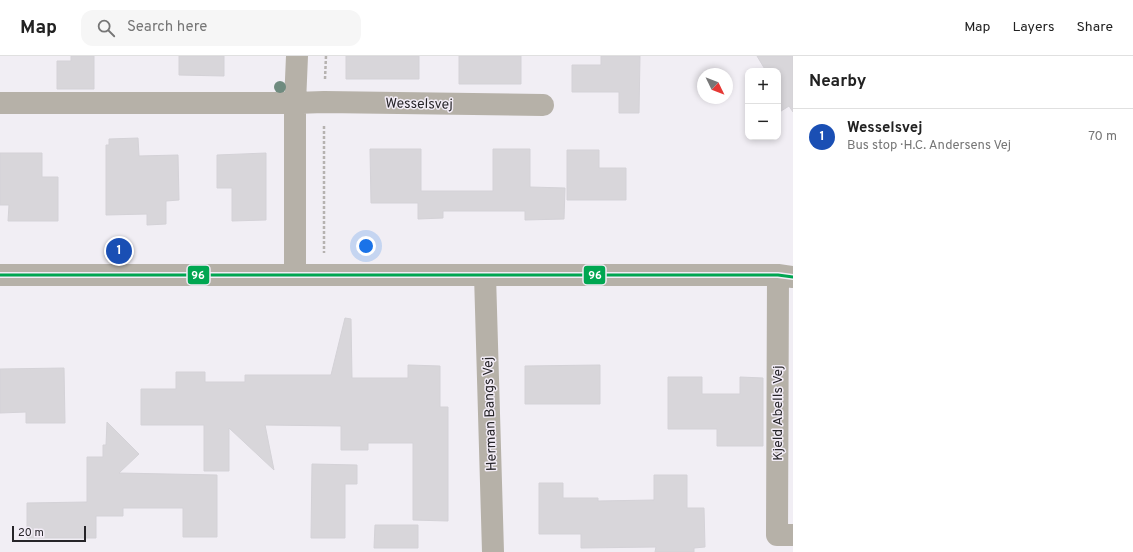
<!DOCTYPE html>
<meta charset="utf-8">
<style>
:root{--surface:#fff;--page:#f6f6f6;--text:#222;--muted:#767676;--line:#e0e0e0;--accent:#6d6b6f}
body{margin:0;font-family:Overpass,sans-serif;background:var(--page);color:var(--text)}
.controls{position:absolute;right:12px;top:12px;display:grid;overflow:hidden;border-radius:8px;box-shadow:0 2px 6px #0003}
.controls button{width:36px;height:36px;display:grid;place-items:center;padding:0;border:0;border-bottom:1px solid var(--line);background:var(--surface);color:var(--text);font:20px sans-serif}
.compass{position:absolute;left:697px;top:12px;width:36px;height:36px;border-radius:50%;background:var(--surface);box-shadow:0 2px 6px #0003;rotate:133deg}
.scale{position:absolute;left:12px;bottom:10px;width:74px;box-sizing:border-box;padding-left:4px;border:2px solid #262428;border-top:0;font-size:11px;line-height:14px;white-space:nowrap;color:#262428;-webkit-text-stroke:3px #f2ecf6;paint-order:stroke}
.you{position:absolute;left:366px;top:190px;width:14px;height:14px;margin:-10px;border:3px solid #fff;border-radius:50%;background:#1a73e8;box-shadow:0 0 0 6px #1a73e833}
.badge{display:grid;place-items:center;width:26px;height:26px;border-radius:50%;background:var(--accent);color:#fff;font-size:13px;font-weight:700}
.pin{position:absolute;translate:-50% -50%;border:2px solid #fff;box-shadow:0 1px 4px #0006}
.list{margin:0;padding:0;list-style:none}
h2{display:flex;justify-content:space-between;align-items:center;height:52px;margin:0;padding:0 16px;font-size:17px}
h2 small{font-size:13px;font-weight:400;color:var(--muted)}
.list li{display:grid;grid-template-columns:26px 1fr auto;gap:12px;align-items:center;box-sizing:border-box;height:56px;padding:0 16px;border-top:1px solid var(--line)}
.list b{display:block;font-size:15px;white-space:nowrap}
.list p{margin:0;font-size:13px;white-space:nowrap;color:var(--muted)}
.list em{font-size:13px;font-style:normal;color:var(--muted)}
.icon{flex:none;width:22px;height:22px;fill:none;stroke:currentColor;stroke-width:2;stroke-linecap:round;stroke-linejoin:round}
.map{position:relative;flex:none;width:793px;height:496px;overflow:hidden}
header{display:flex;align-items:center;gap:24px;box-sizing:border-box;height:56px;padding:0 20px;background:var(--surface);border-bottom:1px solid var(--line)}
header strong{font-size:19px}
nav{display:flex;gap:22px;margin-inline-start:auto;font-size:14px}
.search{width:280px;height:36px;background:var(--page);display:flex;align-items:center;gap:10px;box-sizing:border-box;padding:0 14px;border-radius:12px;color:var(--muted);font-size:15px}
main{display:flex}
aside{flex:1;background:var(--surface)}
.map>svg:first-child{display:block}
.building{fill:#d8d6da;stroke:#d4d2d7}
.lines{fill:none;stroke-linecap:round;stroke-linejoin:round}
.path{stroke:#b6b2b0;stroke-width:2.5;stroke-dasharray:3 2;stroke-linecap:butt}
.minor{stroke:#b6b1a8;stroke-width:22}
.bus-1-casing{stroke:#f2ecf6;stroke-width:6}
.bus-1{stroke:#00a651;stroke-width:3}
.tree{fill:#6f8b7f}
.labels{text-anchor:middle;stroke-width:3;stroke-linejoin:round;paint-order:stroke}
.street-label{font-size:14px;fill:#262428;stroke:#f2ecf6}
.line-badge{stroke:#f2ecf6;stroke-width:1.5}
.badge-label{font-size:11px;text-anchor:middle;font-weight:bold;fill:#fff}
</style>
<header>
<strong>Map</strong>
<div class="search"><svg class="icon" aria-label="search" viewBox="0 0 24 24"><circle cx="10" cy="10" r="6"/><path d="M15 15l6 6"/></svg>Search here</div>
<nav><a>Map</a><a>Layers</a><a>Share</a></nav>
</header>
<main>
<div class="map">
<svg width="793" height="496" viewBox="0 0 793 496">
<rect width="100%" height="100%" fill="#f1eef4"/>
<path class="building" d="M 71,0 L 94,0 L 94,33 L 57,33 L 57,5 L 71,5 Z
M 179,0 L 224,0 L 224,20 L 179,19 Z
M 346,0 L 419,0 L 419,23 L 346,23 Z
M 459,0 L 521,0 L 521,28 L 459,28 Z
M 601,0 L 640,0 L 639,57 L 619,57 L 619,36 L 572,36 L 572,9 L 601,9 Z
M 757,0 L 793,0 L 793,56 L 789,50 L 778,57 L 778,15 L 766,15 Z
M 138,82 L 139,100 L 178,99 L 179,144 L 166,145 L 166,168 L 147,169 L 147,158 L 106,159 L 106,89 L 109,89 L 109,83 Z
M 370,93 L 421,93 L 421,135 L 493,135 L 493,93 L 530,93 L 530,131 L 565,132 L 564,163 L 525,164 L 525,155 L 443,155 L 443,162 L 418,163 L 418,147 L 371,147 Z
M 567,94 L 599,94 L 599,112 L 626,112 L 626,144 L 567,144 Z
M 0,97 L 42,97 L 42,121 L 58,121 L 58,165 L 8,165 L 9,149 L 0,149 Z
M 266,97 L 266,164 L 232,165 L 232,132 L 217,132 L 217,99 Z
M 345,262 L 351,263 L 352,322 L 408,322 L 408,309 L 440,310 L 440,351 L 448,351 L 448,465 L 413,464 L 413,387 L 368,387 L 368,394 L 341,394 L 341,370 L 265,369 L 274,414 L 229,372 L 229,415 L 204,415 L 204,369 L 141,369 L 141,333 L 176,333 L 176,316 L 205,316 L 205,326 L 245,326 L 245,319 L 331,319 Z
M 600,309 L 600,348 L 525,348 L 525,310 Z
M 64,312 L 65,367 L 26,367 L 26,356 L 0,357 L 0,313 Z
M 668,321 L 702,321 L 702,338 L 740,338 L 740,321 L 763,322 L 763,390 L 717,390 L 717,373 L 668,373 Z
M 107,366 L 139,398 L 119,417 L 217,419 L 217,481 L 183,481 L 183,452 L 123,452 L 123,460 L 96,460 L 96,482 L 27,482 L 27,447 L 87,446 L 87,401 L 103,401 L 103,389 L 106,389 Z
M 312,408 L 357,409 L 357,428 L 345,428 L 345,482 L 311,482 Z
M 654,419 L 687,419 L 687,452 L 704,452 L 705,491 L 694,492 L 694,496 L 655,496 L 656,491 L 581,492 L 581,478 L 539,478 L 539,427 L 563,427 L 563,442 L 598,442 L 598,445 L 654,444 Z
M 375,469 L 418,469 L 418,492 L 374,492 Z"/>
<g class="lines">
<path class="path" d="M 325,23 L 326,0
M 324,70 L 324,197"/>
<path class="minor" d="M 0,47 L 295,47 L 324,46 L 543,49
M 0,219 L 778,219 L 793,221
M 295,219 L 295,47 L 297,0
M 485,219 L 493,496
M 778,219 L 777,479 L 793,479"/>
<defs>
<path id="bus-1" d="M 0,219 L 778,219 L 793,221"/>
</defs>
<use href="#bus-1" class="bus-1-casing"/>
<use href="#bus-1" class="bus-1"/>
</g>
<circle class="tree" cx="280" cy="31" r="6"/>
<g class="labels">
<g class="street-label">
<text transform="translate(419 47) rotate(1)" y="5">Wesselsvej</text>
<text transform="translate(777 357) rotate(-90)" y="5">Kjeld Abells Vej</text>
<text transform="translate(489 358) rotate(-92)" y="5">Herman Bangs Vej</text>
</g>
</g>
<g class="line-badge">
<rect x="187" y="209" width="23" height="20" rx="4" fill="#00a651"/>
<rect x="583" y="209" width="23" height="20" rx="4" fill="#00a651"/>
</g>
<g class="badge-label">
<text x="198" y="223">96</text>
<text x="595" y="223">96</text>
</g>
</svg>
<div class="controls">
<button>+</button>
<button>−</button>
</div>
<svg class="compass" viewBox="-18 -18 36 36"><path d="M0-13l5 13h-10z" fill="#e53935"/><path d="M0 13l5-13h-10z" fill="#767676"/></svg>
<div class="scale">20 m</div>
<div class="you"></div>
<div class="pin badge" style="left:119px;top:195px;background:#1a4fb4">1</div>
</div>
<aside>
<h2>Nearby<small></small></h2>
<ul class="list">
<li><span class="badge" style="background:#1a4fb4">1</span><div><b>Wesselsvej</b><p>Bus stop · H.C. Andersens Vej</p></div><em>70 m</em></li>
</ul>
</aside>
</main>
